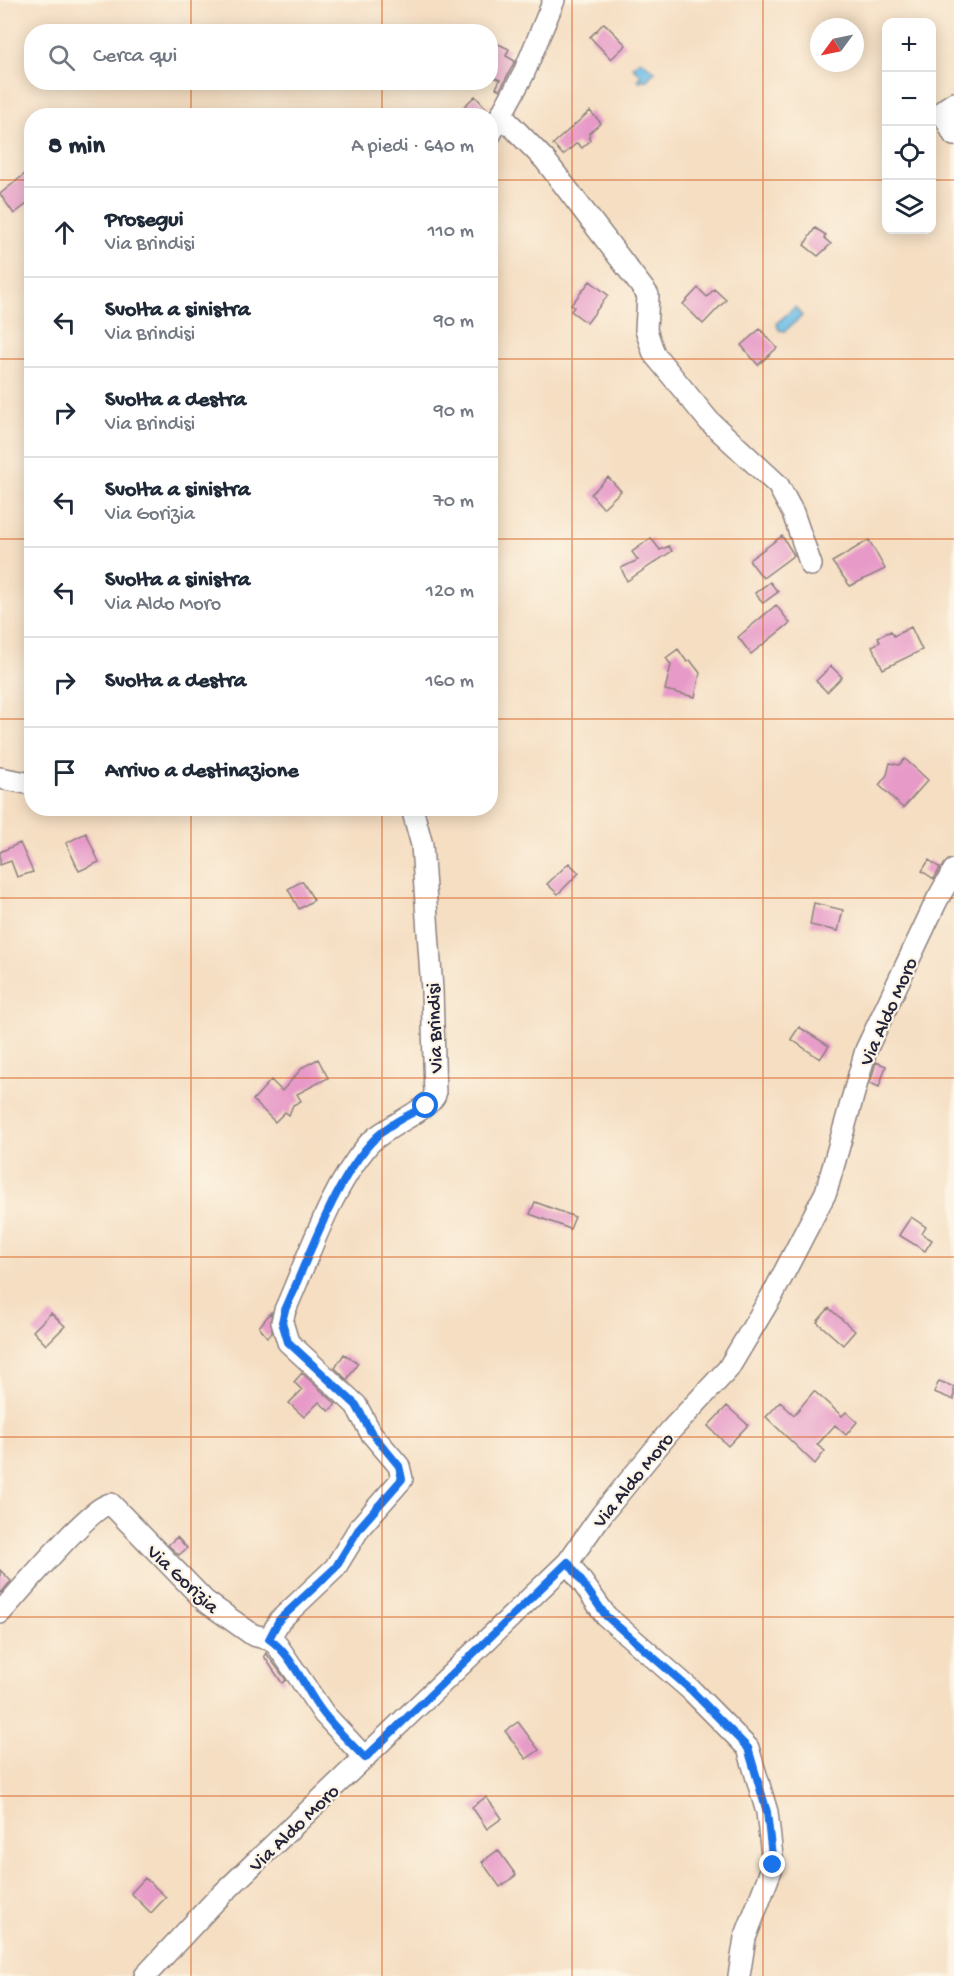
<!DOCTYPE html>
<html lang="it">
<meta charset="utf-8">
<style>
:root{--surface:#fff;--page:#f2f2f3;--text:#1f2937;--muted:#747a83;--line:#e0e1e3}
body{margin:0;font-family:"Gochi Hand",sans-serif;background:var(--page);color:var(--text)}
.controls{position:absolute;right:18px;top:18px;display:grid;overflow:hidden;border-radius:12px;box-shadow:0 3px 15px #0003}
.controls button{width:54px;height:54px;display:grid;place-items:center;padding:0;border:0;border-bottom:2px solid var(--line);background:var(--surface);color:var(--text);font:30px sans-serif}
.compass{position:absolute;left:810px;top:18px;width:54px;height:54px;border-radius:50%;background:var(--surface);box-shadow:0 3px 15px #0003;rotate:237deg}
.stop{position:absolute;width:18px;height:18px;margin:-14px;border:4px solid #1a73e8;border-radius:50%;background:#fff}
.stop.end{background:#1a73e8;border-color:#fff;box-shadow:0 2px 6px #0008}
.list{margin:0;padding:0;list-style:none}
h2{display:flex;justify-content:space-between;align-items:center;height:78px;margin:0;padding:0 24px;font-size:26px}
h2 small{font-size:20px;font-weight:400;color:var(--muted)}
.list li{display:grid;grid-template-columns:39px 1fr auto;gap:18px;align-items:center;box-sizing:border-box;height:90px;padding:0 24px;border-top:2px solid var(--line)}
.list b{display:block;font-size:22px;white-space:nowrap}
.list p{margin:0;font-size:20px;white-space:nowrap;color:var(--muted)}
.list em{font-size:20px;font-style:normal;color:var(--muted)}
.icon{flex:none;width:33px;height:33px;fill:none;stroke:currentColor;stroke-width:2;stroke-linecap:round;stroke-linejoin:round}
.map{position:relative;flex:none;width:954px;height:1976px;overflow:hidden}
.search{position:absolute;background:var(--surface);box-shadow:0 3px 15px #0003;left:24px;top:24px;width:474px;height:66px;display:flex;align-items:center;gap:15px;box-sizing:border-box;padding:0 21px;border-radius:24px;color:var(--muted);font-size:22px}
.panel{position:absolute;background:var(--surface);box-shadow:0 3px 15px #0003;left:24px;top:108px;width:474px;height:708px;border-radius:24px}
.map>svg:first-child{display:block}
.water{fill:#6abde6;stroke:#467090;stroke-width:1.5}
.building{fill:#e79ac8}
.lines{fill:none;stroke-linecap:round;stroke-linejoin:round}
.minor-casing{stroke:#8c807e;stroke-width:24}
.minor{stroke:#fff;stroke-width:21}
.route{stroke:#1a73e8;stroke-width:8}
.grid{fill:none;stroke:#d45411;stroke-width:1.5;stroke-opacity:0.55}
.labels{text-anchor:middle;stroke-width:4.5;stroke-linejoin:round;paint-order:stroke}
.street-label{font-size:20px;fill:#22223b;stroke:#fcf5e5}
</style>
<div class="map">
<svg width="954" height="1976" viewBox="0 0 954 1976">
<rect width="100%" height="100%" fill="#fcf5e5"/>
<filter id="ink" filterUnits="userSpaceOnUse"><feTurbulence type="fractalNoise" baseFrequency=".0167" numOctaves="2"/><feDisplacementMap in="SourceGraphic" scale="12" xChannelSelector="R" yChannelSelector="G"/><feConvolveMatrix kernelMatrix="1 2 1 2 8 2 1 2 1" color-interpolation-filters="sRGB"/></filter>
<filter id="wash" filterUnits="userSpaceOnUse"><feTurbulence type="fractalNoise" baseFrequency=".008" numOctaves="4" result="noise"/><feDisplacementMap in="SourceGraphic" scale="24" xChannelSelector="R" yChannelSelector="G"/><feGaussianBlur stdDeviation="1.35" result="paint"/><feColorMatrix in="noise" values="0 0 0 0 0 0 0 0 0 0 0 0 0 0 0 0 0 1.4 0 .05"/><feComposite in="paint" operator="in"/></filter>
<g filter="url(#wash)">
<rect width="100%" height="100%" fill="#f5dec2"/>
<path class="water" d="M 640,60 L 655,71 L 646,81 L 643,79 L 640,82 L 638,79 L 641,75 L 633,67 Z
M 795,307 L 802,316 L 785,331 L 779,330 L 777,323 Z"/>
<g id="blocks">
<path class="building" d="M 604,23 L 626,45 L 611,59 L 590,37 Z
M 490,40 L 509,49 L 506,56 L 515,61 L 500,90 L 496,88 L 500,80 L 490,76 Z
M 475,96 L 489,111 L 486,116 L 454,116 Z
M 590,111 L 601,123 L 589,133 L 590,141 L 582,148 L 577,143 L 563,155 L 553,144 Z
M 25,174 L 32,182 L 32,200 L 14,214 L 0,194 Z
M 815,228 L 826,235 L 824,238 L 831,244 L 818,256 L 804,245 Z
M 590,281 L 608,295 L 587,323 L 571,311 L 574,307 L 571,305 Z
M 698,288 L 707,297 L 714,289 L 726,300 L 703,324 L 683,304 Z
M 760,329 L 777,348 L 758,365 L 741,345 Z
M 608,477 L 621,491 L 603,508 L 591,494 Z
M 782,536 L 794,555 L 763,578 L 749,560 Z
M 651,538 L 660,550 L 669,546 L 672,551 L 627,581 L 621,568 L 638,560 L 632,552 Z
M 869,540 L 885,569 L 850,586 L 832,562 Z
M 770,582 L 778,592 L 763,603 L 755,593 Z
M 776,605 L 790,623 L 751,654 L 738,637 Z
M 911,627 L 922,650 L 883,669 L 872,646 L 880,642 L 878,637 L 891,631 L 894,636 Z
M 678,649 L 687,662 L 690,660 L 700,673 L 695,697 L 665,690 L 671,665 L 666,658 Z
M 831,666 L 842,677 L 827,692 L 816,681 Z
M 905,759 L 928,780 L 903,808 L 879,785 L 887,775 L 890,763 L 899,765 Z
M 86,833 L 99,862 L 79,871 L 66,843 Z
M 20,843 L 33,872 L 17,877 L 11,861 L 0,865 L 0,852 Z
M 929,860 L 940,868 L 934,879 L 922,871 Z
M 569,863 L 579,873 L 558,894 L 547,884 Z
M 302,881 L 314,900 L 299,909 L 288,889 Z
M 814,903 L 843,910 L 838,931 L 810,925 Z
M 799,1027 L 829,1046 L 820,1059 L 791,1039 Z
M 318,1059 L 328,1078 L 297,1094 L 301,1101 L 293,1105 L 289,1115 L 285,1112 L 275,1122 L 253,1100 L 271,1080 L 282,1091 L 303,1067 Z
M 876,1062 L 886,1066 L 879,1087 L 870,1083 Z
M 535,1202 L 575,1217 L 570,1229 L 530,1214 Z
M 911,1217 L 926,1227 L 922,1234 L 932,1240 L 925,1251 L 899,1235 Z
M 829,1308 L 855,1331 L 843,1345 L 817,1322 Z
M 271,1312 L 272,1333 L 267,1337 L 259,1327 Z
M 51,1313 L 65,1326 L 46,1345 L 33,1331 Z
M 344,1354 L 358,1363 L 347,1380 L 335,1368 Z
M 302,1373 L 336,1404 L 329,1411 L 319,1402 L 304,1417 L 289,1403 L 302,1390 L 294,1382 Z
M 939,1381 L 954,1387 L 954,1400 L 934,1392 Z
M 814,1391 L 842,1416 L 846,1412 L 857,1422 L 846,1435 L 835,1425 L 817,1445 L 825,1451 L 815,1464 L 766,1417 L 780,1402 L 794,1415 Z
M 727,1406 L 748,1425 L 728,1446 L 708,1426 Z
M 177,1537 L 187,1548 L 179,1555 L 168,1545 Z
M 0,1570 L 11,1581 L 1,1593 L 0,1592 Z
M 266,1653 L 286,1680 L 282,1683 L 264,1656 Z
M 518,1722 L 539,1750 L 526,1759 L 505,1731 Z
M 486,1797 L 502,1818 L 487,1829 L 472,1807 Z
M 498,1850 L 516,1875 L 500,1887 L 482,1862 Z
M 145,1878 L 166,1897 L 151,1913 L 131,1893 Z"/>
</g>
</g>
<g filter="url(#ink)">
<use href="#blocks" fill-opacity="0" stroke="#8c807e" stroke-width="1.5"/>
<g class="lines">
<defs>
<path id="minor" d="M 954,103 L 945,109 L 944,115 L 954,135
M 501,115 L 545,160 L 648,295 L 646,330 L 654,354 L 709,421 L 778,485 L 793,513 L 811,565
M 490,135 L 523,75 L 554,0
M 0,778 L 32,784
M 568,1562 L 606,1616 L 691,1690 L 748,1748 L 767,1812 L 773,1865 L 745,1938 L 739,1976
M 0,1613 C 17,1595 92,1504 111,1504 L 205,1601 L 253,1635 L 269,1639 L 277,1645 L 324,1714 L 365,1758
M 269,1639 L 280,1620 L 335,1568 L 360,1527 L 402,1479 L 399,1466 L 371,1433 L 356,1405 L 288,1342 L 282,1322 L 285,1310 C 309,1256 329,1192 367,1146 C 383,1127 428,1111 435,1095 L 432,990 L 422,845 L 412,808
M 145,1976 L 214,1902 L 568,1562 L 602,1514 L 670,1431 L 728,1369 L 774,1292 L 826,1192 L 866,1050 L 937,900 L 954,870"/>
</defs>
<use href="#minor" class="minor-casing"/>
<use href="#minor" class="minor"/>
</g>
</g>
<g class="lines" filter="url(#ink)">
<path class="route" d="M 426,1106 C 411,1114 394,1121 382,1132 C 338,1169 309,1257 285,1310 L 282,1322 L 288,1342 L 356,1405 L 371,1432 L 399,1466 L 402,1479 L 360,1527 L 335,1568 L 279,1620 L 269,1639 C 294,1656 305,1691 324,1714 C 336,1729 351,1744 365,1758 L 568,1562 L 606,1616 L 691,1690 L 748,1748 L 767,1812 L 773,1865"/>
</g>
<path class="grid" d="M 191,0 L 191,32M 382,0 L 382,32M 572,0 L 572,1976M 763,0 L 763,1976M 191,82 L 191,116M 382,82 L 382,116M 0,180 L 32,180M 490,180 L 886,180M 932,180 L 954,180M 0,359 L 32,359M 490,359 L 954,359M 0,539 L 32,539M 490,539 L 954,539M 0,719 L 32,719M 490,719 L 954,719M 191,808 L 191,1976M 382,808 L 382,1976M 0,898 L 954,898M 0,1078 L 954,1078M 0,1257 L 954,1257M 0,1437 L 954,1437M 0,1617 L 954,1617M 0,1796 L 954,1796"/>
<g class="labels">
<g class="street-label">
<text transform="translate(887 1011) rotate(-66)" y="7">Via Aldo Moro</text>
<text transform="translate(433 1028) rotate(-92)" y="7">Via Brindisi</text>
<text transform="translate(632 1479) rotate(-51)" y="7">Via Aldo Moro</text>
<text transform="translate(184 1578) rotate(43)" y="7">Via Gorizia</text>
<text transform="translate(293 1827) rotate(-44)" y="7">Via Aldo Moro</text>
</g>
</g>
</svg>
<div class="controls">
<button>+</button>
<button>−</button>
<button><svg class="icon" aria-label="locate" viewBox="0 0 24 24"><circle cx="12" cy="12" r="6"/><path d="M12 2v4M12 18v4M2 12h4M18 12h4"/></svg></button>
<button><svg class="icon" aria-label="layers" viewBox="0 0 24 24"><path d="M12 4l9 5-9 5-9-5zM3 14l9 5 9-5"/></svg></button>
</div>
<svg class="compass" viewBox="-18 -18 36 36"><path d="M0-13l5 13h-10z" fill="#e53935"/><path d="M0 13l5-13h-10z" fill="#747a83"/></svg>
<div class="stop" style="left:426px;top:1106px"></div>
<div class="stop end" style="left:773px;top:1865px"></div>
<div class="search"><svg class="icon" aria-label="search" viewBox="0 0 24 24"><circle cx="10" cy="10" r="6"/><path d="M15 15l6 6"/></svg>Cerca qui</div>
<section class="panel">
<h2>8 min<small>A piedi · 640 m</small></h2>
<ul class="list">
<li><svg class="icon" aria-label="ahead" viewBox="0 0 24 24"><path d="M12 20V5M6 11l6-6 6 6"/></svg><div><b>Prosegui</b><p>Via Brindisi</p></div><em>110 m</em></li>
<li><svg class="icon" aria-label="left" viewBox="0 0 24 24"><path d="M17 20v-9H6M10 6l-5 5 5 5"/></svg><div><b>Svolta a sinistra</b><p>Via Brindisi</p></div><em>90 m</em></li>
<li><svg class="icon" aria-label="right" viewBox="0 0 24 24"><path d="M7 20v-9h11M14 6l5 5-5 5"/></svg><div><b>Svolta a destra</b><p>Via Brindisi</p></div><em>90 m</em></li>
<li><svg class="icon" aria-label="left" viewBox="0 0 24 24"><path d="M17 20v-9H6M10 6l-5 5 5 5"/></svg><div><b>Svolta a sinistra</b><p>Via Gorizia</p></div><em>70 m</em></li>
<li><svg class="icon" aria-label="left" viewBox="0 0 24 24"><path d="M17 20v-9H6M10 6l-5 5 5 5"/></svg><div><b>Svolta a sinistra</b><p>Via Aldo Moro</p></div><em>120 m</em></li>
<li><svg class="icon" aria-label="right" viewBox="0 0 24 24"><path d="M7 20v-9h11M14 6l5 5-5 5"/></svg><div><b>Svolta a destra</b></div><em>160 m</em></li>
<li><svg class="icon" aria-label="arrive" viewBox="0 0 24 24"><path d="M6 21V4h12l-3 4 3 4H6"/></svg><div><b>Arrivo a destinazione</b></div></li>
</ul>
</section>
</div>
